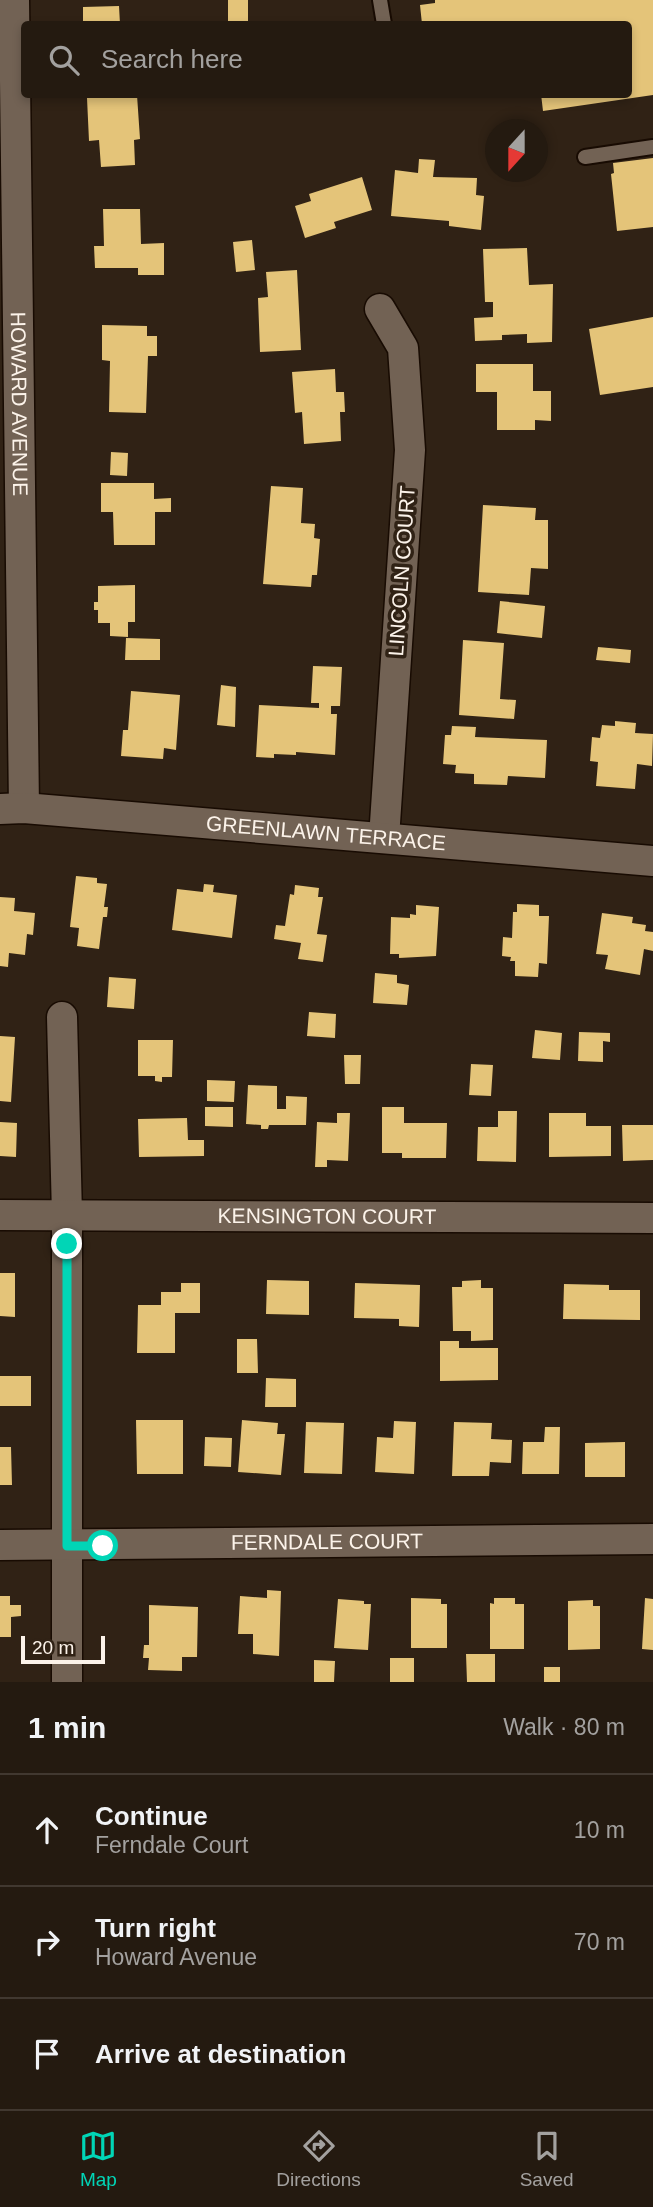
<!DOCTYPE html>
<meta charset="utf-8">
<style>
:root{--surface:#241a10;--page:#2c2319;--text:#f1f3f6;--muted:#a3a19f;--line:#413830;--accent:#01d5b6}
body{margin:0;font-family:Helvetica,sans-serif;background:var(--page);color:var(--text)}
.compass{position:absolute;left:485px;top:119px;width:63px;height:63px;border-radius:50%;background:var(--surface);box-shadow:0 4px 10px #0003;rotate:201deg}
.scale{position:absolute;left:21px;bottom:18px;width:84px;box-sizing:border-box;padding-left:7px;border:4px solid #fcf3ea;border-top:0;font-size:19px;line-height:24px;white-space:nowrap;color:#fcf3ea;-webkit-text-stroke:5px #302215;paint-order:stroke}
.stop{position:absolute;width:21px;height:21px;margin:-16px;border:5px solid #01d5b6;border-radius:50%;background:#fff}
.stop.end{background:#01d5b6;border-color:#fff;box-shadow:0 2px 7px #0008}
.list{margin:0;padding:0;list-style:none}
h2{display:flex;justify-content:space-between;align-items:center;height:91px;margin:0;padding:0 28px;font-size:30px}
h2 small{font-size:23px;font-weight:400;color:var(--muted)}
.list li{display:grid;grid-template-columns:46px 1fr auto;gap:21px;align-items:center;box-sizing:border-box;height:112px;padding:0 28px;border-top:2px solid var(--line)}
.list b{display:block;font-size:26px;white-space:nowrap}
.list p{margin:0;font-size:23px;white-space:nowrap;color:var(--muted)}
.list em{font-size:23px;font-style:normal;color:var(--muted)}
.icon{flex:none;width:38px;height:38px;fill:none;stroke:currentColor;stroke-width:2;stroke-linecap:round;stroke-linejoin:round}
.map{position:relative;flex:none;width:653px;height:1682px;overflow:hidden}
.search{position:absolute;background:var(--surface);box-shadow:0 4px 10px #0003;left:21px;right:21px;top:21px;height:77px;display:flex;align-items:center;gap:18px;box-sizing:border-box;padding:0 24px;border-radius:7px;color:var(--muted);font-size:26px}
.sheet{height:427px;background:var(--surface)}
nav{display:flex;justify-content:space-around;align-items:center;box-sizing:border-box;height:98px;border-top:2px solid var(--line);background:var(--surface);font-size:19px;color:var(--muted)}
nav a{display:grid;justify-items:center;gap:4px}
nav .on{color:var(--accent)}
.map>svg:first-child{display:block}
.building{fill:#e4c479}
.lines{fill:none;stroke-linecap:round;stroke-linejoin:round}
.lane-casing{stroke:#180b02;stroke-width:18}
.street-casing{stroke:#180b02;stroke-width:33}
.lane{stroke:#726254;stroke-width:14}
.street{stroke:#726254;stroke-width:30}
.route{stroke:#01d5b6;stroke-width:9}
.labels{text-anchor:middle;stroke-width:7;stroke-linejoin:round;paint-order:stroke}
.street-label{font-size:21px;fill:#fcf3ea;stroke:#302215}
</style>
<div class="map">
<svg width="653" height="1682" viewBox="0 0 653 1682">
<rect width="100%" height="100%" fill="#302215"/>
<path class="building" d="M 228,0 L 248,0 L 248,24 L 228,24 Z
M 435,0 L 653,0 L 653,95 L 543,111 L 541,94 L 628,94 L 628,24 L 422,24 L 420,5 L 435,3 Z
M 119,6 L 120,24 L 83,24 L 83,7 Z
M 137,95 L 140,139 L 134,140 L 135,165 L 101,167 L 99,140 L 89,141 L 87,98 Z
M 653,158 L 653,227 L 617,231 L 611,174 L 614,173 L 613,163 Z
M 419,159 L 435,160 L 433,177 L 477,178 L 476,195 L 484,196 L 481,230 L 449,226 L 449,221 L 391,216 L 395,170 L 418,173 Z
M 362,177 L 372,210 L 334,222 L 336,228 L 305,238 L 295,206 L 311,201 L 309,194 Z
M 103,209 L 140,209 L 141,244 L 164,243 L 164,275 L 138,275 L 138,268 L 95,268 L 94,246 L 104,246 Z
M 252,240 L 255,270 L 236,272 L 233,242 Z
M 527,248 L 529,285 L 553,284 L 552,342 L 527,343 L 527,334 L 502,335 L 502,340 L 475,341 L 474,318 L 493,317 L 493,302 L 485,302 L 483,249 Z
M 297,270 L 301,350 L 260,352 L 258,298 L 268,297 L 266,272 Z
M 653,317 L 653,387 L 600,395 L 589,329 Z
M 102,325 L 147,326 L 147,336 L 157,336 L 157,356 L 148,356 L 146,413 L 109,412 L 110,361 L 102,360 Z
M 476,364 L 533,364 L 533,391 L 551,391 L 551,421 L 535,420 L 535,430 L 497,430 L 497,392 L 476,392 Z
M 335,369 L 336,392 L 344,392 L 345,412 L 340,412 L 341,441 L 304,444 L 302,412 L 295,413 L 292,372 Z
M 111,452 L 128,453 L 127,476 L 110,475 Z
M 101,483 L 154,483 L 154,499 L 171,498 L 171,512 L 155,512 L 155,545 L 114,545 L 113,512 L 101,512 Z
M 271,486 L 303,488 L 301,523 L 315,524 L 314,538 L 320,539 L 317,575 L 312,575 L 311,587 L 263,584 Z
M 483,505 L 536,508 L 535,520 L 548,520 L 548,569 L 531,568 L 529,595 L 478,592 Z
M 135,585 L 135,622 L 128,622 L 128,637 L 110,636 L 110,623 L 98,623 L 98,610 L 94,610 L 94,602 L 98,602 L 98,586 Z
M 500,601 L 545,606 L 542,638 L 497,633 Z
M 126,638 L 160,639 L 160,660 L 125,660 Z
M 463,640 L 504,643 L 500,699 L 516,700 L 514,719 L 459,715 Z
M 598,647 L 631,650 L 630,663 L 596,660 Z
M 313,666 L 342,667 L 340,706 L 331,706 L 331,714 L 337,714 L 335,755 L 296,752 L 296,755 L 274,754 L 274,758 L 256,757 L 259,705 L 319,708 L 319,703 L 311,703 Z
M 221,685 L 236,687 L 235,727 L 217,725 Z
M 131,691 L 180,695 L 176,750 L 164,748 L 163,759 L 121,756 L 123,730 L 128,730 Z
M 615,721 L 636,723 L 635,733 L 653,734 L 652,766 L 637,764 L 635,789 L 596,786 L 598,762 L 590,761 L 592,737 L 600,738 L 602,725 L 615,726 Z
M 452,726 L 476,727 L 475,737 L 547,740 L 545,778 L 508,776 L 507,785 L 474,784 L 474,774 L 455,773 L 456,765 L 443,764 L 445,735 L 451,735 Z
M 76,876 L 97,878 L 97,883 L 107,884 L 104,907 L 108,907 L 107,917 L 103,917 L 99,949 L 77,946 L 79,928 L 70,927 Z
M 204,884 L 214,885 L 213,892 L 237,895 L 232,938 L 172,930 L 177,889 L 203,892 Z
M 295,885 L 319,888 L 318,897 L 323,897 L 317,934 L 327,935 L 323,962 L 298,959 L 301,943 L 274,939 L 276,925 L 285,926 L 290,894 L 294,895 Z
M 0,897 L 15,898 L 14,911 L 35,913 L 33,935 L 27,934 L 25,955 L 9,953 L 8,967 L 0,966 Z
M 517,904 L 539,905 L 539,916 L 549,916 L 547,964 L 539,963 L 538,977 L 515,976 L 515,961 L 510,961 L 511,957 L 502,956 L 503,937 L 512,938 L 513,912 L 517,912 Z
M 416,905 L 439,907 L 436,956 L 399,958 L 399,954 L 390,954 L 391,917 L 410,918 L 410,914 L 416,915 Z
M 602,913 L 633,917 L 632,923 L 646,925 L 645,931 L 653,932 L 653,951 L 644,949 L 640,975 L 605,969 L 608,955 L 596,954 Z
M 375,973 L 397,975 L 397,983 L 409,985 L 407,1005 L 373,1003 Z
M 109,977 L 136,979 L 134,1009 L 107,1007 Z
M 309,1012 L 336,1014 L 335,1038 L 307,1036 Z
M 535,1030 L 562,1033 L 560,1060 L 532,1058 Z
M 579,1032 L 610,1033 L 610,1042 L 603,1041 L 603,1062 L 578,1061 Z
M 0,1036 L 15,1037 L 11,1102 L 0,1101 Z
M 138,1040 L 173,1040 L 172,1077 L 162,1077 L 162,1082 L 155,1081 L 155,1076 L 138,1076 Z
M 344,1055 L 361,1055 L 360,1084 L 345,1084 Z
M 471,1064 L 493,1065 L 491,1096 L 469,1095 Z
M 207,1080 L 235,1081 L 234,1102 L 207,1101 Z
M 248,1085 L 277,1086 L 277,1109 L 286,1109 L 286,1096 L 307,1097 L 306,1125 L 269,1125 L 268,1129 L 261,1129 L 261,1125 L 246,1124 Z
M 205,1107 L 233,1107 L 233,1127 L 205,1126 Z
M 382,1107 L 404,1107 L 404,1123 L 447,1123 L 446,1158 L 402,1158 L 402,1153 L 382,1153 Z
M 498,1111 L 517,1111 L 516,1162 L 477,1161 L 478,1127 L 498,1127 Z
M 337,1113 L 350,1113 L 348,1161 L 327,1160 L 327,1167 L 315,1167 L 317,1122 L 337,1123 Z
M 549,1113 L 586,1113 L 586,1126 L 611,1126 L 611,1156 L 549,1157 Z
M 187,1118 L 188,1140 L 204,1140 L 204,1156 L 139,1157 L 138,1119 Z
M 0,1122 L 17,1123 L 16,1157 L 0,1156 Z
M 622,1125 L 653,1125 L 653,1160 L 623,1161 Z
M 0,1273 L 15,1273 L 15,1317 L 0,1316 Z
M 267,1280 L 309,1281 L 309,1315 L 266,1314 Z
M 481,1280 L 481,1288 L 493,1288 L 493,1340 L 471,1341 L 471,1331 L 453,1331 L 452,1287 L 462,1287 L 462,1281 Z
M 181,1283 L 200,1283 L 200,1313 L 175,1313 L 175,1353 L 137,1353 L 138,1305 L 161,1305 L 161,1292 L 181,1292 Z
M 355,1283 L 420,1285 L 419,1327 L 399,1326 L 399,1319 L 354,1318 Z
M 564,1284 L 609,1285 L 609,1290 L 640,1290 L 640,1320 L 563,1319 Z
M 237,1339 L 257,1339 L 258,1373 L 237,1373 Z
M 440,1341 L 459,1341 L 459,1348 L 498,1348 L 498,1380 L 440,1381 Z
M 0,1376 L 31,1376 L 31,1406 L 0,1406 Z
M 266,1378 L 296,1379 L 296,1407 L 265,1407 Z
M 136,1420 L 183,1420 L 183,1474 L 137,1474 Z
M 242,1420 L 278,1423 L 277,1434 L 285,1434 L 281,1475 L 238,1472 Z
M 394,1421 L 416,1422 L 414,1474 L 375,1472 L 377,1437 L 393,1438 Z
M 306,1422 L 344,1423 L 342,1474 L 304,1473 Z
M 454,1422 L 492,1423 L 491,1439 L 512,1440 L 511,1463 L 490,1462 L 489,1476 L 452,1476 Z
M 545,1427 L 560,1427 L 559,1474 L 522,1474 L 523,1442 L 544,1442 Z
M 205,1437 L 232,1438 L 231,1467 L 204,1466 Z
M 625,1442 L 625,1477 L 585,1477 L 585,1443 Z
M 0,1447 L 11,1447 L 12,1485 L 0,1485 Z
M 267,1590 L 281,1591 L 279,1656 L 253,1654 L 253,1634 L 238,1634 L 240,1596 L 267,1598 Z
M 0,1596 L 10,1596 L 10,1605 L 21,1605 L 21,1616 L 11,1617 L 11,1637 L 0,1637 Z
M 411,1598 L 441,1599 L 441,1604 L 447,1604 L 447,1648 L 411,1648 Z
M 494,1598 L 515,1598 L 515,1604 L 524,1604 L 524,1649 L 490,1649 L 490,1603 L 494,1604 Z
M 645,1598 L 653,1599 L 653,1650 L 642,1649 Z
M 338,1599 L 364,1601 L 364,1604 L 371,1604 L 368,1650 L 334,1648 Z
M 593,1600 L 593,1606 L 600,1606 L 600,1649 L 568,1650 L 568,1601 Z
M 149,1605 L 198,1607 L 197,1657 L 182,1657 L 182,1671 L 148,1670 L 149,1658 L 143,1658 L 144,1645 L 149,1645 Z
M 466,1654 L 495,1654 L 495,1682 L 467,1682 Z
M 390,1658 L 414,1658 L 414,1682 L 390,1682 Z
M 314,1660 L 335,1661 L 334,1682 L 314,1682 Z
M 544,1667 L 560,1667 L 560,1682 L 544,1682 Z"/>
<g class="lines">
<defs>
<path id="lane" d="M 380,0 L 384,24
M 585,157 L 653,147"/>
<g id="street">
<path id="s1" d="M 14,0 L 24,808"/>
<path d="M 380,309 L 403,348 L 410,450 L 384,838"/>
<path id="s2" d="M 0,809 L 24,808 L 653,861"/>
<path d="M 62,1017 L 67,1215 L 67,1682"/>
<path id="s3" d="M 0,1215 L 653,1218"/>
<path id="s4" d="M 0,1545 L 653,1539"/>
</g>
</defs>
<use href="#lane" class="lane-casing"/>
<use href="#street" class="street-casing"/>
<use href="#lane" class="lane"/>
<use href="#street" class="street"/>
</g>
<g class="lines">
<path class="route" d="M 67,1244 L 67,1546 L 103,1546"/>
</g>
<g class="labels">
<g class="street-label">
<text dy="7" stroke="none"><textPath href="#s1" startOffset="404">HOWARD AVENUE</textPath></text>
<text transform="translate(402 571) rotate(-86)" y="7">LINCOLN COURT</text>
<text dy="7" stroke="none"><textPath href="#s2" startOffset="327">GREENLAWN TERRACE</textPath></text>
<text dy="7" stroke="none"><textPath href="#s3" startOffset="327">KENSINGTON COURT</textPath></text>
<text dy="7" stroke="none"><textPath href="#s4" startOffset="327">FERNDALE COURT</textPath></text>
</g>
</g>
</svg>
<svg class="compass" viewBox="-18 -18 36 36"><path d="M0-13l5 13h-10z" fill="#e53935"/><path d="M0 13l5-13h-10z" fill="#a3a19f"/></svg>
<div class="scale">20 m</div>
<div class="stop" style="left:103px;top:1546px"></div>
<div class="stop end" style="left:67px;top:1244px"></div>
<div class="search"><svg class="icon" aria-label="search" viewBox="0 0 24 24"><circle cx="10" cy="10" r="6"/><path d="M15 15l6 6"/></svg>Search here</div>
</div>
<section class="sheet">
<h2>1 min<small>Walk · 80 m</small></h2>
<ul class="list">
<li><svg class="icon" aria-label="ahead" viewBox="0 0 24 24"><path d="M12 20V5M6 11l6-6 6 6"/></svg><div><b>Continue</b><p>Ferndale Court</p></div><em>10 m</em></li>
<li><svg class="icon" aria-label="right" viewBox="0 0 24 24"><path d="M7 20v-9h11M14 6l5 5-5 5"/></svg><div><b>Turn right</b><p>Howard Avenue</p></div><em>70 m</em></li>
<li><svg class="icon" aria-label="arrive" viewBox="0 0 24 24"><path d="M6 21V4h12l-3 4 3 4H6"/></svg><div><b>Arrive at destination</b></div></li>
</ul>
</section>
<nav>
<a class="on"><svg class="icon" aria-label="map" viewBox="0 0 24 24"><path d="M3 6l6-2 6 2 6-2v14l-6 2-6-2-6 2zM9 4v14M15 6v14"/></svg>Map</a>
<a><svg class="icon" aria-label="directions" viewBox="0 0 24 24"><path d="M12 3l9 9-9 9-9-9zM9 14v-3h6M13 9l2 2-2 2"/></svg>Directions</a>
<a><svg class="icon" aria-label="saved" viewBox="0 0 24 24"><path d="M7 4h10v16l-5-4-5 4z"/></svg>Saved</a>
</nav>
